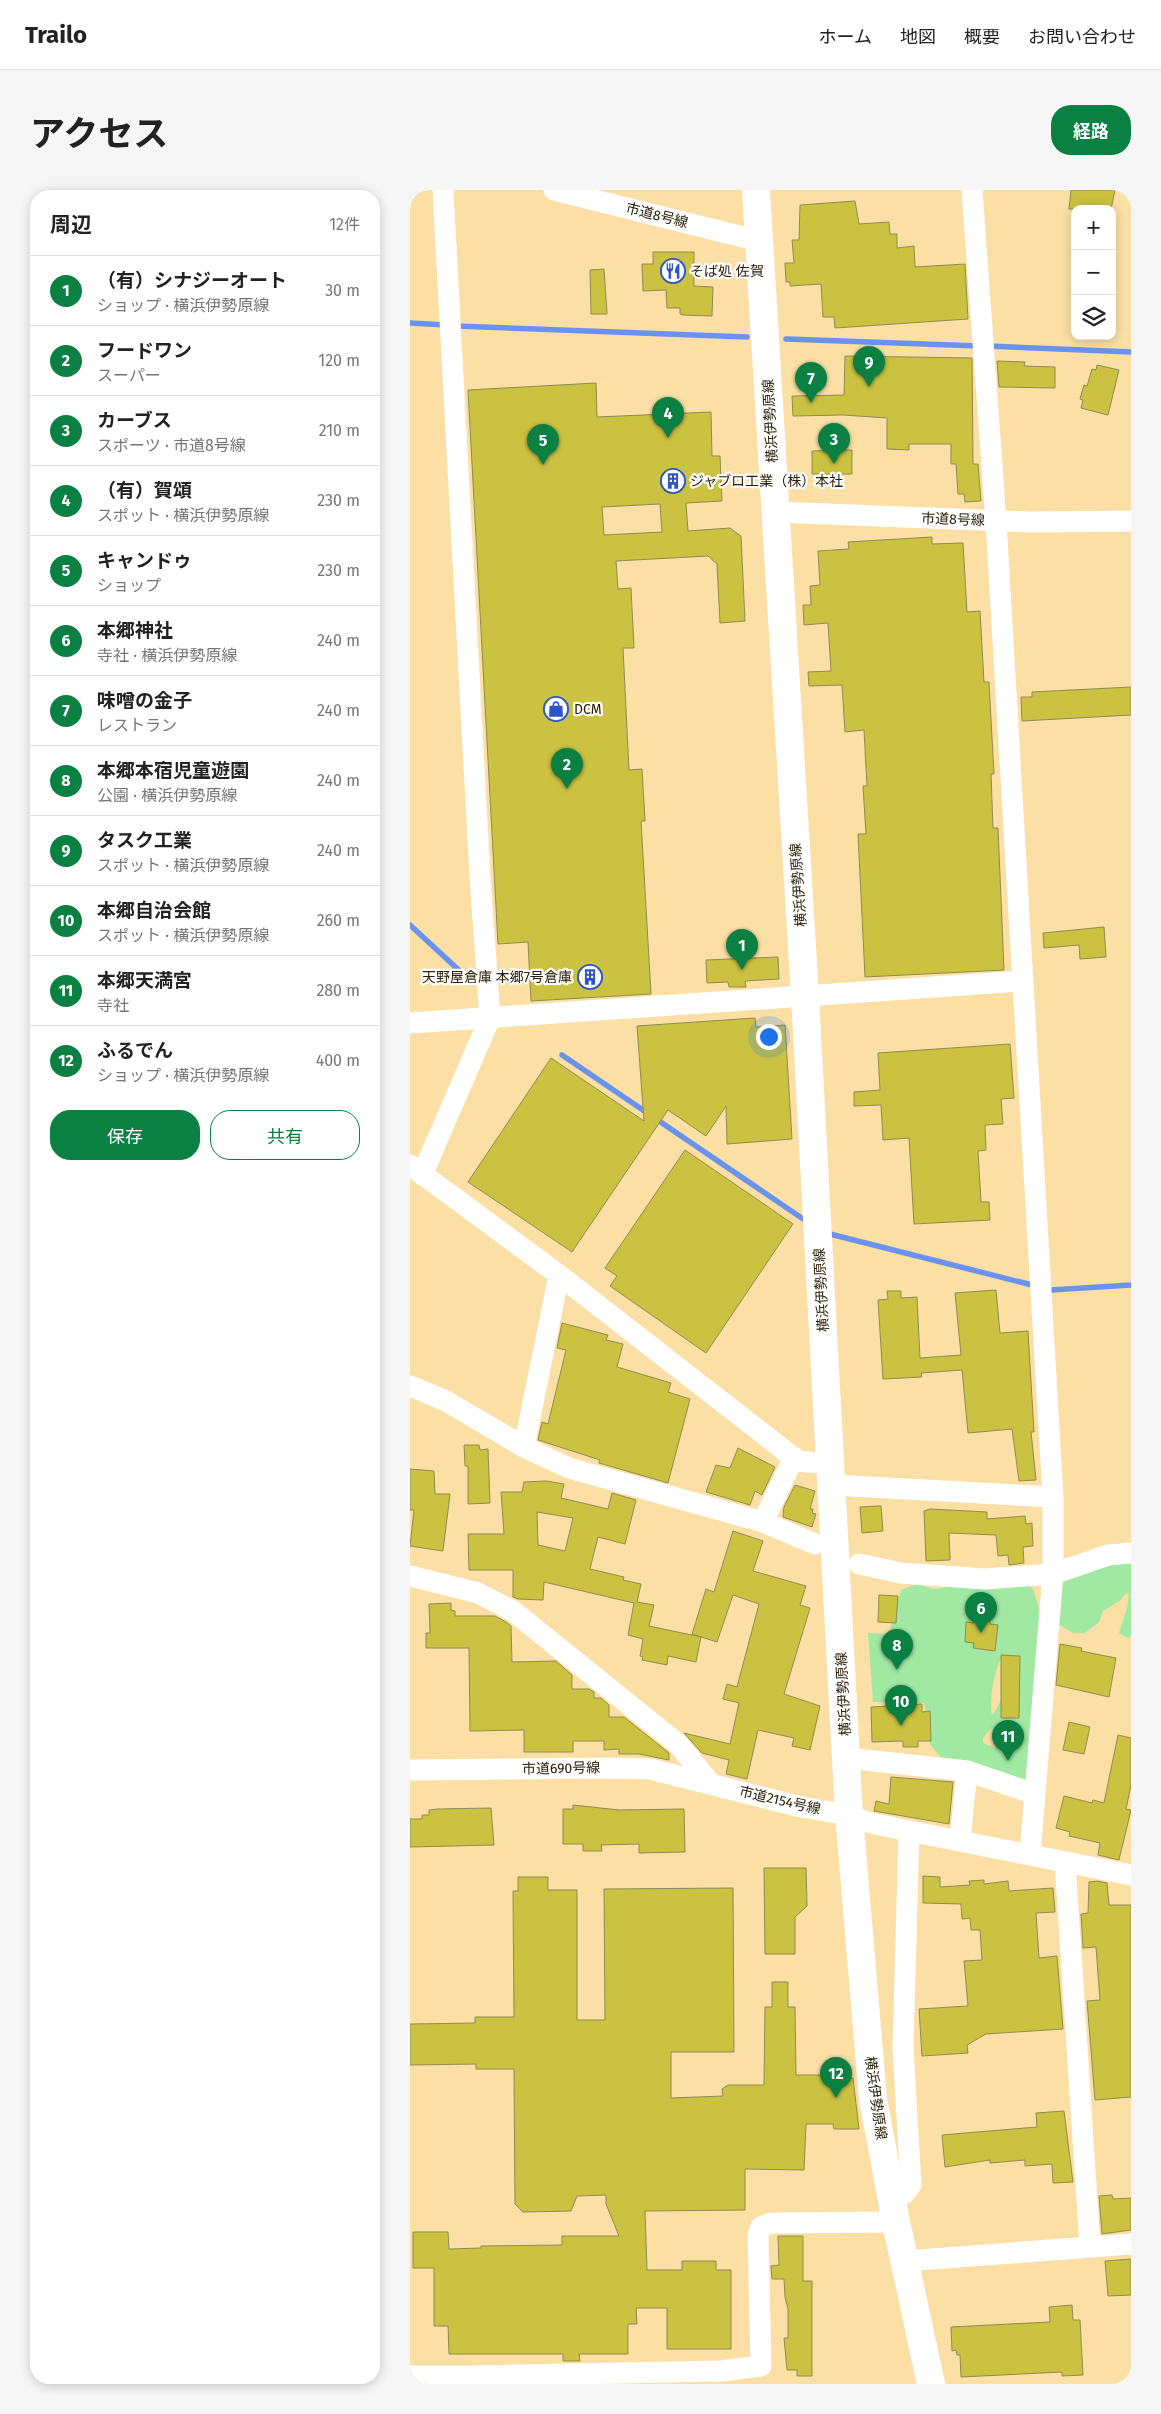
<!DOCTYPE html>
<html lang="ja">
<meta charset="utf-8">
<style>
:root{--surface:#fff;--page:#f6f6f6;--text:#222;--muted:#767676;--line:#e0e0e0;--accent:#0b8043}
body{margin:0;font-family:"Fira Sans","Noto Sans JP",sans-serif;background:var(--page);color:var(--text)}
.controls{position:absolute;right:15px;top:15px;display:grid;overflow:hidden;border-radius:10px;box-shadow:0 2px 12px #0003}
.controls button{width:45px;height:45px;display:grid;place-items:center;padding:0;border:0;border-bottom:1px solid var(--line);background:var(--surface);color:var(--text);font:25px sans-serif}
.you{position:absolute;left:358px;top:846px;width:18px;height:18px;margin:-12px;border:4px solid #fff;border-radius:50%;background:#1a73e8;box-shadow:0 0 0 8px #1a73e833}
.badge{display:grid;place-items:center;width:32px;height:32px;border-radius:50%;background:var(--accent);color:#fff;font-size:16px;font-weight:700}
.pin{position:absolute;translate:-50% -41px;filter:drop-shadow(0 1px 2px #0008)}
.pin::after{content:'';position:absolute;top:26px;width:18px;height:15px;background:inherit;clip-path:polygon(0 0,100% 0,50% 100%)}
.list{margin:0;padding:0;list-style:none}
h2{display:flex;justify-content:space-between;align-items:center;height:65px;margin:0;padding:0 20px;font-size:21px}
h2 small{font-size:16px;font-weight:400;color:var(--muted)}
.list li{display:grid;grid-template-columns:32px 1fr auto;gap:15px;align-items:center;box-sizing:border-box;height:70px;padding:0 20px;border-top:1px solid var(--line)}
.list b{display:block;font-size:19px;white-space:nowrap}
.list p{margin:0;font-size:16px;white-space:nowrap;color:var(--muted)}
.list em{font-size:16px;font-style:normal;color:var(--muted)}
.actions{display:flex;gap:10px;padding:15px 20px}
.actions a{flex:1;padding:11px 0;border:1px solid var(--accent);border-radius:20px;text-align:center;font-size:18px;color:var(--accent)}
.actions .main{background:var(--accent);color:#fff}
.icon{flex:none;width:28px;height:28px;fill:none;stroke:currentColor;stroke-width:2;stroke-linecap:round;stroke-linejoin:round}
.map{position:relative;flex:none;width:721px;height:2194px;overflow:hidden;border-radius:20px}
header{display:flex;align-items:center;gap:30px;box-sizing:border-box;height:70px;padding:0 25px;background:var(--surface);border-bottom:1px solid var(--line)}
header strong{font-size:24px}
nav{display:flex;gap:28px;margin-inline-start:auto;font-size:18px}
.intro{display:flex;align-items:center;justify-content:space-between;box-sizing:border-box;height:120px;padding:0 30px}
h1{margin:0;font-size:35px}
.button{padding:12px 22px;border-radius:20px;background:var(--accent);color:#fff;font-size:18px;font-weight:700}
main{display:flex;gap:30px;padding:0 30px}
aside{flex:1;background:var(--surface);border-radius:20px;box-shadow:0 2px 12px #0003}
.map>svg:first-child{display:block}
.green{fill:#a1e9a2;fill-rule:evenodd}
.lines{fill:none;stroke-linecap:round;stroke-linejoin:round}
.stream{stroke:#6a92ef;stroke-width:5.5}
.building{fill:#cbc242;stroke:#908b50;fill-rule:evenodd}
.minor{stroke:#fff;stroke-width:21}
.major{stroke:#fff;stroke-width:28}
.labels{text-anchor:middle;stroke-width:4.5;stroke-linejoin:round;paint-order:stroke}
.street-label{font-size:14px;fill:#2c210a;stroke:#fff}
.poi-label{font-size:14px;fill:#2c210a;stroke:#fff;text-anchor:start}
</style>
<header>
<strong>Trailo</strong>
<nav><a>ホーム</a><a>地図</a><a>概要</a><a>お問い合わせ</a></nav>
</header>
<div class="intro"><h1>アクセス</h1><a class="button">経路</a></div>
<main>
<aside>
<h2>周辺<small>12件</small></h2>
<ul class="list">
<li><span class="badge">1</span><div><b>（有）シナジーオート</b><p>ショップ · 横浜伊勢原線</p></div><em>30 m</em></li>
<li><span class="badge">2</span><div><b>フードワン</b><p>スーパー</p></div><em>120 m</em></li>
<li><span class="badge">3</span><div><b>カーブス</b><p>スポーツ · 市道8号線</p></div><em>210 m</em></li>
<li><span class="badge">4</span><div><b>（有）賀頌</b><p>スポット · 横浜伊勢原線</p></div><em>230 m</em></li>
<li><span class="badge">5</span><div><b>キャンドゥ</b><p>ショップ</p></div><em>230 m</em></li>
<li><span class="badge">6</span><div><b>本郷神社</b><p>寺社 · 横浜伊勢原線</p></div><em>240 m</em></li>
<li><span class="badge">7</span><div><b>味噌の金子</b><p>レストラン</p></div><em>240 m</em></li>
<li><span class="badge">8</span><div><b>本郷本宿児童遊園</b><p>公園 · 横浜伊勢原線</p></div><em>240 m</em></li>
<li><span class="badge">9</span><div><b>タスク工業</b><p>スポット · 横浜伊勢原線</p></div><em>240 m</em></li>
<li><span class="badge">10</span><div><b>本郷自治会館</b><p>スポット · 横浜伊勢原線</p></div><em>260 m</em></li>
<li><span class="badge">11</span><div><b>本郷天満宮</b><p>寺社</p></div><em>280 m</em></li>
<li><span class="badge">12</span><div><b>ふるでん</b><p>ショップ · 横浜伊勢原線</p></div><em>400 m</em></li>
</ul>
<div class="actions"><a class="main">保存</a><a>共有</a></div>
</aside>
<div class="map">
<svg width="721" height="2194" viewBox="0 0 721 2194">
<rect width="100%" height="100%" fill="#fbdfa5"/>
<path class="green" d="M 721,1369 L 721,1446 L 718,1448 L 709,1443 L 717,1418 L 719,1403 L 715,1404 L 711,1410 L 693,1421 L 689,1432 L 675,1443 L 663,1443 L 648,1434 L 642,1391 Z
M 506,1394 L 524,1399 L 541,1396 L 617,1394 L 623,1399 L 632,1427 L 619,1590 L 603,1593 L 536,1574 L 520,1554 L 514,1513 L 463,1512 L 458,1443 L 479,1444 L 491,1400 ZM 578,1411 L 582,1412 L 580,1424 L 582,1432 L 564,1454 L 562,1450 L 573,1412 ZM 592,1468 C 594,1488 596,1510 582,1525 C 579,1512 584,1479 592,1468 ZM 581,1538 L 591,1553 L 586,1558 L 573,1553 L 573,1548 Z"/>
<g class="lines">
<path class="stream" d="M 0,133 L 36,135
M 45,136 L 337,147
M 376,149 L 569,156
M 578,156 L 721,162
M 0,735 L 53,784
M 152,865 L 399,1033
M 416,1043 L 622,1095
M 641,1100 L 721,1095"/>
</g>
<path class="building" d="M 661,0 L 705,0 L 701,19 L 659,19 Z
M 445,11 L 449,34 L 479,32 L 480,44 L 487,44 L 487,58 L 504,56 L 505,77 L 555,74 L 558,129 L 425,138 L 424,127 L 413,127 L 411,94 L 380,96 L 380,92 L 376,92 L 375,73 L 384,73 L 382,50 L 389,50 L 390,15 Z
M 243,62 L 284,62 L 284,96 L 303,97 L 302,126 L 273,125 L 270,124 L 270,118 L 257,118 L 256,100 L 233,101 L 232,74 L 243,74 Z
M 194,79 L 197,124 L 181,124 L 180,80 Z
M 435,166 L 562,168 L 563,274 L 568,274 L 571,311 L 555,312 L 554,304 L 548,304 L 546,274 L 541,274 L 541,254 L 499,254 L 499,260 L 477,259 L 477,228 L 433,225 L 383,226 L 382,206 L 434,205 Z
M 587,171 L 615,172 L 614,176 L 645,177 L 645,198 L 589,197 Z
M 687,175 L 709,180 L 698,225 L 671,218 L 673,210 L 670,209 L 674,195 L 677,196 L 682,179 L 686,180 Z
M 186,193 L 187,227 L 301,222 L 302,266 L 310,266 L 312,311 L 276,313 L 278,341 L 320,338 L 331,346 L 335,431 L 310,433 L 307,374 L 298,366 L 206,371 L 208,399 L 221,398 L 224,458 L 213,458 L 219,580 L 232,579 L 235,631 L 231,631 L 241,804 L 121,811 L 118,752 L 88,754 L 58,200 ZM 250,314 L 252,342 L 194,345 L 192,317 Z
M 442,260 L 442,284 L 402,284 L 402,261 Z
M 522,347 L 522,354 L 553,353 L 557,422 L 570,421 L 574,492 L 579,492 L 584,584 L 581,584 L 583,638 L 588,638 L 594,780 L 455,787 L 448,644 L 456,644 L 453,596 L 457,596 L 454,540 L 435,542 L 432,495 L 399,496 L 398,482 L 421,481 L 418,433 L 394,435 L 393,415 L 401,415 L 400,396 L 410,395 L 408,361 L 439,359 L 438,352 Z
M 721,497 L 721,525 L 612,531 L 611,507 L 622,507 L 622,502 Z
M 694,737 L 696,767 L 670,769 L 669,755 L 634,758 L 633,743 Z
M 368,767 L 369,789 L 335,791 L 336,797 L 319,797 L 318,792 L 297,793 L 296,770 Z
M 345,828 L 346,837 L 375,835 L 382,949 L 317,954 L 316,916 L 296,946 L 258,920 L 162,1062 L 58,992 L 141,868 L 234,931 L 227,836 Z
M 600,854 L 604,908 L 591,909 L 593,934 L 575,935 L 576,960 L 568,961 L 571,1012 L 579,1012 L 580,1030 L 504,1034 L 499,948 L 473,950 L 471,915 L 444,916 L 444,902 L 470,900 L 468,863 Z
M 275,960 L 383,1034 L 296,1163 L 200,1096 L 207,1086 L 195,1078 Z
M 586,1100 L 590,1143 L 618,1141 L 624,1242 L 621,1242 L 626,1290 L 609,1291 L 602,1239 L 558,1243 L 552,1180 L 511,1183 L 512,1187 L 473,1189 L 468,1110 L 478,1109 L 477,1101 L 491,1101 L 491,1108 L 507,1107 L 510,1168 L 551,1165 L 545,1103 Z
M 152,1133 L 198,1145 L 196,1150 L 213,1154 L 207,1177 L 261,1193 L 258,1202 L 280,1209 L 258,1293 L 189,1273 L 190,1270 L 128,1250 L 132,1232 L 138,1234 L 156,1160 L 147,1158 Z
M 54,1255 L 69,1255 L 70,1260 L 78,1259 L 80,1313 L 58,1314 L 58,1276 L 55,1276 Z
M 328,1258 L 365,1277 L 352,1305 L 345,1301 L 340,1315 L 296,1302 L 306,1275 L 320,1278 Z
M 0,1279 L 24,1281 L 25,1304 L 40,1304 L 33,1361 L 0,1356 L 4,1320 L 0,1320 Z
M 136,1291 L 154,1294 L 151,1308 L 198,1319 L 202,1303 L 226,1310 L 215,1354 L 188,1347 L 180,1379 L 214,1387 L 213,1390 L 231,1394 L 227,1412 L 244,1415 L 239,1436 L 291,1447 L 286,1472 L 258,1466 L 257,1475 L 232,1470 L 233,1467 L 230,1466 L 233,1449 L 218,1445 L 224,1413 L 134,1392 L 133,1410 L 108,1409 L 103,1407 L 103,1380 L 59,1380 L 58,1344 L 94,1344 L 91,1302 L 112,1302 L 114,1292 ZM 127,1322 L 163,1328 L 155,1361 L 128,1355 Z
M 385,1295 L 405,1301 L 400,1319 L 403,1319 L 402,1323 L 406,1324 L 402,1337 L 373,1327 L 374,1317 Z
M 467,1316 L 471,1316 L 473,1341 L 452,1343 L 450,1317 Z
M 520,1319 L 577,1322 L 577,1329 L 615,1326 L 616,1334 L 622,1333 L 623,1356 L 613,1357 L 614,1373 L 599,1375 L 598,1365 L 588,1366 L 586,1345 L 539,1343 L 540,1370 L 516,1371 L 514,1321 Z
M 323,1341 L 353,1351 L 343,1381 L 396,1396 L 390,1415 L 400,1418 L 374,1504 L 410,1516 L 400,1560 L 382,1556 L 384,1548 L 348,1540 L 337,1589 L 316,1584 L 319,1570 L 292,1563 L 274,1543 L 320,1554 L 329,1513 L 313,1509 L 317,1494 L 327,1497 L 349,1414 L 323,1405 L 307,1452 L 282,1444 L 296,1399 L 304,1402 Z
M 469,1405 L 488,1406 L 486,1433 L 468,1432 Z
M 41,1413 L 41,1420 L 45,1421 L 45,1426 L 85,1426 L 96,1432 L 101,1436 L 102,1472 L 146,1471 L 162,1485 L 162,1499 L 179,1499 L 184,1502 L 184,1508 L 191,1508 L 199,1515 L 199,1527 L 214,1527 L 259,1563 L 259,1570 L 229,1564 L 209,1564 L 209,1559 L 194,1560 L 194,1551 L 163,1551 L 163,1562 L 114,1562 L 114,1540 L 60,1541 L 59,1458 L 16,1458 L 16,1443 L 20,1443 L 19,1414 Z
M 565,1417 L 582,1419 L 580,1434 L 588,1435 L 585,1461 L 563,1458 L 564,1453 L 555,1452 L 556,1432 L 563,1433 Z
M 650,1454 L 672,1458 L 671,1461 L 706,1468 L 699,1507 L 646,1495 Z
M 591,1465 L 610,1466 L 609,1528 L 591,1528 Z
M 512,1514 L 512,1522 L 520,1521 L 521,1551 L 508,1551 L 508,1557 L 493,1557 L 493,1551 L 462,1552 L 461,1517 Z
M 659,1532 L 680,1537 L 674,1564 L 653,1560 Z
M 708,1545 L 721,1548 L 721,1595 L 716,1619 L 721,1620 L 709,1670 L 688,1665 L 690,1653 L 659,1646 L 660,1642 L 646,1638 L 654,1606 L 682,1613 L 683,1610 L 694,1613 Z
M 481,1587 L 543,1592 L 539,1634 L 464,1621 L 466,1611 L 479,1614 Z
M 163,1615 L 209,1620 L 274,1619 L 275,1662 L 229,1663 L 229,1654 L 191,1655 L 192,1661 L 173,1661 L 173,1654 L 153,1654 L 153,1619 L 163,1619 Z
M 81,1618 L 84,1655 L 0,1657 L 0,1629 L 12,1629 L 12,1625 L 19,1625 L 19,1620 L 28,1619 Z
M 354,1678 L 396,1678 L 397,1716 L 385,1727 L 385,1764 L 355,1764 Z
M 513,1686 L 530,1687 L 530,1697 L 560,1695 L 559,1691 L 574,1690 L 574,1694 L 598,1691 L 599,1701 L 643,1698 L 645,1722 L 626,1723 L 629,1768 L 647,1766 L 653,1839 L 576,1844 L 557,1855 L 558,1863 L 512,1866 L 509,1819 L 558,1816 L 554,1771 L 572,1770 L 570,1740 L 561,1740 L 560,1728 L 552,1729 L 551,1714 L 513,1713 Z
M 108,1687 L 138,1687 L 138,1700 L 167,1700 L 167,1830 L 195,1830 L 194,1699 L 323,1698 L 324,1862 L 261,1862 L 261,1908 L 313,1906 L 312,1899 L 318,1895 L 354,1895 L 355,1817 L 362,1817 L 362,1792 L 378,1792 L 378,1817 L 385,1817 L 386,1885 L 434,1885 L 434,1888 L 443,1888 L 449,1939 L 424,1939 L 423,1934 L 396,1934 L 394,1980 L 335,1979 L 335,2020 L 235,2021 L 237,2080 L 272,2080 L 272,2071 L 306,2071 L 306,2080 L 321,2080 L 321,2159 L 257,2159 L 257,2118 L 226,2118 L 227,2134 L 218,2134 L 218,2164 L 169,2164 L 170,2171 L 153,2171 L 153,2164 L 39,2164 L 38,2136 L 24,2136 L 24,2078 L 3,2078 L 3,2042 L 38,2042 L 39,2059 L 71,2058 L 71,2056 L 152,2055 L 152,2046 L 209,2046 L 196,2014 L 196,2005 L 167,2006 L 161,2021 L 113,2022 L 105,2014 L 104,1879 L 66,1879 L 66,1874 L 0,1875 L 0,1834 L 65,1833 L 65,1827 L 104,1827 L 103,1701 L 108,1701 Z
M 687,1691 L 697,1693 L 699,1715 L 721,1715 L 721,1907 L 685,1910 L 677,1811 L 690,1810 L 686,1757 L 673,1758 L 671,1724 L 678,1723 L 679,1692 Z
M 654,1921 L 663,1992 L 643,1993 L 642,1974 L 615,1976 L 615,1970 L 580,1973 L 580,1970 L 535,1977 L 532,1945 L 627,1937 L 626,1923 Z
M 702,2005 L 703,2009 L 721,2008 L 721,2040 L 692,2044 L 689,2006 Z
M 368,2046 L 393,2046 L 393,2091 L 402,2091 L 402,2186 L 387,2186 L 387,2180 L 377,2180 L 374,2148 L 378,2148 L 378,2119 L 375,2107 L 374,2089 L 362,2089 L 361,2076 L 369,2075 Z
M 721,2069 L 721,2105 L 698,2106 L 695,2071 Z
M 662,2115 L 663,2130 L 670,2130 L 673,2185 L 652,2186 L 652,2182 L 551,2187 L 550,2165 L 547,2165 L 546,2160 L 542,2161 L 541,2137 L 640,2132 L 639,2117 Z"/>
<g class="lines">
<path class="minor" d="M 144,0 L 349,51
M 562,0 L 586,331 L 643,1307 L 643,1384 L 620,1665
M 366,322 L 621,332 L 721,331
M 0,833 L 613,791
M 0,975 L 149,1085 L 388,1271 L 420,1274
M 12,985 L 80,828 L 70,687 L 33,0
M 0,1196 L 36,1211 L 114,1257 L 159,1278 L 353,1332 L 405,1354
M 114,1257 L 149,1085
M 422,1295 L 643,1307
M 353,1332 L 384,1267
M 449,1374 L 491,1383 L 575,1389 L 643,1384 L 698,1365 L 721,1363
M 0,1386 L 68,1403 L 103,1421 L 268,1554 L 301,1594
M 436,1568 L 557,1581 L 625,1604
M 0,1580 L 203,1578 L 240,1579 L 391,1617 L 439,1625 L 457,1632 L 499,1641 L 721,1685
M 550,1651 L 557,1581
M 655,1672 L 680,2057
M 481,2008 L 495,2003 L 501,1995 L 493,1858 L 499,1641
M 494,2071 L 721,2054
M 0,2186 L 62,2186
M 60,2194 L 62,2186 L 311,2181 L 351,2176 L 348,2045 L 351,2037 L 361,2033 L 486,2032"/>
<path class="major" d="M 346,0 L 395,806 L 439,1625 L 463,1909 L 486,2032 L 521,2194"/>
</g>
<defs>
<symbol id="restaurant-ring" viewBox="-11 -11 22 22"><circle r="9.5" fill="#fff" stroke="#2c55c5" stroke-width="1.5"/><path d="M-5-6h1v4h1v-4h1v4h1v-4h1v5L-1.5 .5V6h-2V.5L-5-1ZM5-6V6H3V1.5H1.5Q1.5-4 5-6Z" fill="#2c55c5"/></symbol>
<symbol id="building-ring" viewBox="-11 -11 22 22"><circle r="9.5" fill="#fff" stroke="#2c55c5" stroke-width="1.5"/><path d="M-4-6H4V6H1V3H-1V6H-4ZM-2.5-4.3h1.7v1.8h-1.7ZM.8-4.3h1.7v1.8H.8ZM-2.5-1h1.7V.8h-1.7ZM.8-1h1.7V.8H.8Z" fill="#2c55c5"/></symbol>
<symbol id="shop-ring" viewBox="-11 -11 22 22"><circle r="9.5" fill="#fff" stroke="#2c55c5" stroke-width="1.5"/><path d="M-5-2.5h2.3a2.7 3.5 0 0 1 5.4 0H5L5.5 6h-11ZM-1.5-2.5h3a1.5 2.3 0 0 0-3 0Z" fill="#2c55c5"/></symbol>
</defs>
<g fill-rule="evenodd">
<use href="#restaurant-ring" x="249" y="67" width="28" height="28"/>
<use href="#building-ring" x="249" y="277" width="28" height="28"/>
<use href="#shop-ring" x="132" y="505" width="28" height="28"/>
<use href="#building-ring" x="166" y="773" width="28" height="28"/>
</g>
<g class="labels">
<g class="street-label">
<text transform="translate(247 25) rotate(14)" y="5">市道8号線</text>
<text transform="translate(360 231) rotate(-93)" y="5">横浜伊勢原線</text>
<text transform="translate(543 329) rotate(2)" y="5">市道8号線</text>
<text transform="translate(388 695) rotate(-94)" y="5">横浜伊勢原線</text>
<text transform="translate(411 1100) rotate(-93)" y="5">横浜伊勢原線</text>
<text transform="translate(433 1504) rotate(-93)" y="5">横浜伊勢原線</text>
<text transform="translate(151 1578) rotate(-1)" y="5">市道690号線</text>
<text transform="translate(370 1610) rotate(13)" y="5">市道2154号線</text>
<text transform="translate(466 1908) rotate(82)" y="5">横浜伊勢原線</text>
</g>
<g class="poi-label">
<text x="280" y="86">そば処 佐賀</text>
<text x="280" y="296">ジャブロ工業（株）本社</text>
<text x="164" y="524">DCM</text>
<text x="162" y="792" text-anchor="end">天野屋倉庫 本郷7号倉庫</text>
</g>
</g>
</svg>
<div class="controls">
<button>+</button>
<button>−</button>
<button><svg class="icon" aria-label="layers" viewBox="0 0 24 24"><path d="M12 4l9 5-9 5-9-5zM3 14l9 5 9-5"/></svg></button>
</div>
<div class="you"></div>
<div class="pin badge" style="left:332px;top:780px">1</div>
<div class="pin badge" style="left:157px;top:599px">2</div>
<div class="pin badge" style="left:424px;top:274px">3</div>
<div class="pin badge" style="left:258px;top:248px">4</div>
<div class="pin badge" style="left:133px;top:275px">5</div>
<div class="pin badge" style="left:571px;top:1443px">6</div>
<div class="pin badge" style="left:401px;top:213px">7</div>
<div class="pin badge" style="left:487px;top:1480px">8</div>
<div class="pin badge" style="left:459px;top:197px">9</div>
<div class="pin badge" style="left:491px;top:1536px">10</div>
<div class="pin badge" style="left:598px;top:1571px">11</div>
<div class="pin badge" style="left:426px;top:1908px">12</div>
</div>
</main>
